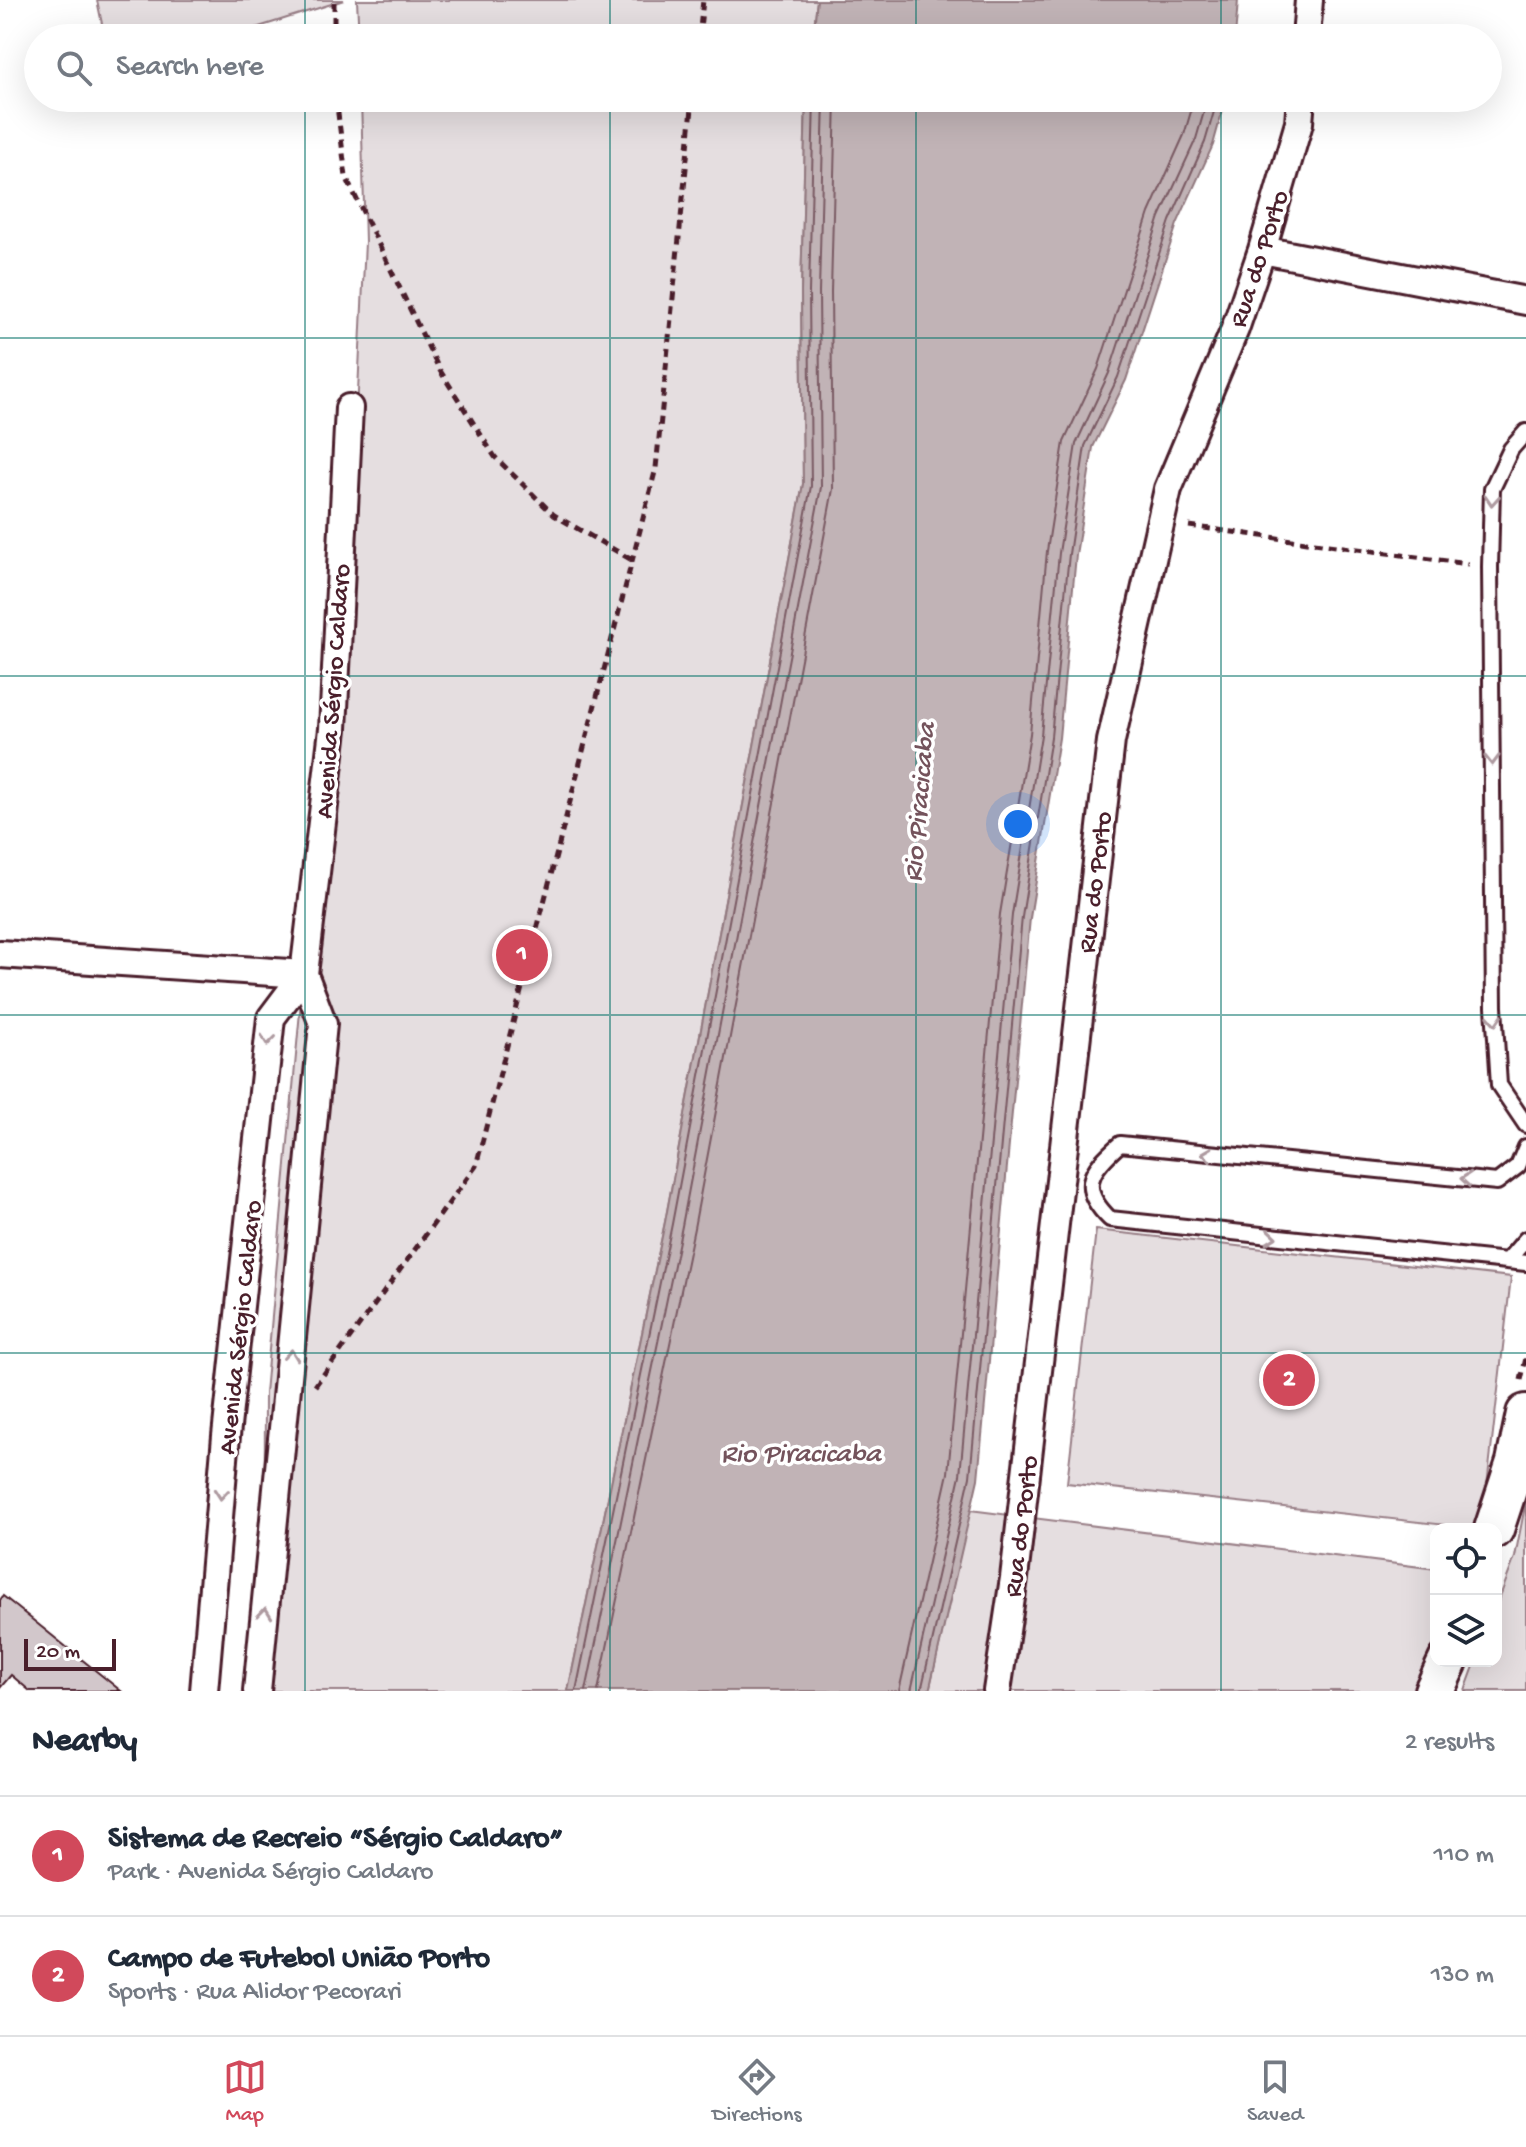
<!DOCTYPE html>
<meta charset="utf-8">
<style>
:root{--surface:#fff;--page:#f2f2f3;--text:#1f2937;--muted:#747a83;--line:#e0e1e3;--accent:#d1495b}
body{margin:0;font-family:"Gochi Hand",sans-serif;background:var(--page);color:var(--text)}
.controls{position:absolute;right:24px;bottom:24px;display:grid;overflow:hidden;border-radius:16px;box-shadow:0 8px 32px #0002}
.controls button{width:72px;height:72px;display:grid;place-items:center;padding:0;border:0;border-bottom:2px solid var(--line);background:var(--surface);color:var(--text);font:40px sans-serif}
.scale{position:absolute;left:24px;bottom:20px;width:92px;box-sizing:border-box;padding-left:8px;border:4px solid #4a1f2b;border-top:0;font-size:22px;line-height:28px;white-space:nowrap;color:#4a1f2b;-webkit-text-stroke:6px #fff;paint-order:stroke}
.you{position:absolute;left:1018px;top:824px;width:28px;height:28px;margin:-20px;border:6px solid #fff;border-radius:50%;background:#1a73e8;box-shadow:0 0 0 12px #1a73e833}
.badge{display:grid;place-items:center;width:52px;height:52px;border-radius:50%;background:var(--accent);color:#fff;font-size:26px;font-weight:700}
.pin{position:absolute;translate:-50% -50%;border:4px solid #fff;box-shadow:0 2px 8px #0006}
.list{margin:0;padding:0;list-style:none}
h2{display:flex;justify-content:space-between;align-items:center;height:104px;margin:0;padding:0 32px;font-size:34px}
h2 small{font-size:26px;font-weight:400;color:var(--muted)}
.list li{display:grid;grid-template-columns:52px 1fr auto;gap:24px;align-items:center;box-sizing:border-box;height:120px;padding:0 32px;border-top:2px solid var(--line)}
.list b{display:block;font-size:30px;white-space:nowrap}
.list p{margin:0;font-size:26px;white-space:nowrap;color:var(--muted)}
.list em{font-size:26px;font-style:normal;color:var(--muted)}
.icon{flex:none;width:44px;height:44px;fill:none;stroke:currentColor;stroke-width:2;stroke-linecap:round;stroke-linejoin:round}
.map{position:relative;flex:none;width:1526px;height:1691px;overflow:hidden}
.search{position:absolute;background:var(--surface);box-shadow:0 8px 32px #0002;left:24px;right:24px;top:24px;height:88px;display:flex;align-items:center;gap:20px;box-sizing:border-box;padding:0 28px;border-radius:44px;color:var(--muted);font-size:30px}
.sheet{height:344px;background:var(--surface)}
nav{display:flex;justify-content:space-around;align-items:center;box-sizing:border-box;height:112px;border-top:2px solid var(--line);background:var(--surface);font-size:22px;color:var(--muted)}
nav a{display:grid;justify-items:center;gap:4px}
nav .on{color:var(--accent)}
.map>svg:first-child{display:block}
.green{fill:#e5dee0;stroke:#987e86;stroke-width:2}
.water{fill:#c1b3b6;stroke:#91787e;stroke-width:2}
.lines{fill:none;stroke-linecap:round;stroke-linejoin:round}
.shore{stroke:#7a5a63;stroke-width:2}
.building{fill:#d2c7cb;stroke:#4a1f2b;stroke-width:2}
.lane-casing{stroke:#4a1f2b;stroke-width:20}
.street-casing{stroke:#4a1f2b;stroke-width:32}
.secondary-casing{stroke:#4a1f2b;stroke-width:44}
.path{stroke:#4a1f2b;stroke-width:5;stroke-dasharray:8 6;stroke-linecap:butt}
.lane{stroke:#fff;stroke-width:14}
.street{stroke:#fff;stroke-width:26}
.secondary{stroke:#fff;stroke-width:38}
.oneway{stroke:#ae9aa0}
.grid{fill:none;stroke:#0f766e;stroke-width:2;stroke-opacity:0.55}
.labels{text-anchor:middle;stroke-width:7;stroke-linejoin:round;paint-order:stroke}
.street-label{font-size:26px;fill:#4a1f2b;stroke:#fff}
.water-label{font-size:28px;font-style:italic;fill:#74535c;stroke:#fff}
</style>
<div class="map">
<svg width="1526" height="1691" viewBox="0 0 1526 1691">
<rect width="100%" height="100%" fill="#fff"/>
<filter id="ink" filterUnits="userSpaceOnUse"><feTurbulence type="fractalNoise" baseFrequency=".0125" numOctaves="2"/><feDisplacementMap in="SourceGraphic" scale="16" xChannelSelector="R" yChannelSelector="G"/><feConvolveMatrix kernelMatrix="1 2 1 2 8 2 1 2 1" color-interpolation-filters="sRGB"/></filter>
<g filter="url(#ink)">
<path class="green" d="M 97,0 L 344,0 L 224,38 L 105,38 Z
M 357,0 L 817,0 L 813,38 L 359,38 Z
M 361,98 L 806,98 L 801,292 L 803,484 L 665,1222 L 568,1691 L 264,1691 L 265,1393 L 304,968 L 346,648 L 365,242 Z
M 1096,1230 L 1511,1277 L 1482,1529 L 1067,1483 Z
M 1526,1501 L 1526,1691 L 1465,1691 L 1476,1661 L 1496,1661 L 1496,1607 L 1515,1557 Z
M 970,1510 L 1436,1569 L 1436,1661 L 1425,1691 L 929,1691 Z"/>
<path class="water" d="M 817,0 L 1238,0 L 1235,38 L 813,38 Z
M 806,98 L 1226,98 L 1213,145 L 1177,224 L 1126,380 L 1093,447 L 1076,555 L 1059,738 L 1030,918 L 978,1479 L 929,1691 L 568,1691 L 665,1222 L 803,484 L 801,292 Z"/>
<g class="lines">
<path class="shore" d="M 576,1691 L 672,1224 L 811,486 L 809,292 L 814,98
M 586,1691 L 682,1226 L 821,487 L 819,292 L 824,98
M 598,1691 L 694,1228 L 833,489 L 831,292 L 836,98
M 899,1691 L 948,1473 L 1000,914 L 1030,734 L 1047,551 L 1064,442 L 1098,369 L 1149,213 L 1184,135 L 1195,98
M 911,1691 L 960,1475 L 1012,915 L 1041,735 L 1059,553 L 1076,444 L 1109,373 L 1160,217 L 1196,139 L 1208,98
M 921,1691 L 970,1477 L 1022,917 L 1051,737 L 1069,554 L 1085,446 L 1118,377 L 1170,221 L 1205,142 L 1218,98"/>
</g>
<path class="building" d="M 3,1596 L 121,1691 L 30,1691 L 11,1675 L 0,1688 L 0,1600 Z"/>
<g class="lines">
<defs>
<path id="lane" d="M 1526,432 L 1511,449 L 1492,489 L 1490,567 L 1494,1007 L 1499,1085 L 1526,1125
M 1526,1147 L 1518,1166 L 1497,1182 L 1120,1144 C 1089,1171 1078,1188 1110,1219 L 1526,1263
M 1508,1260 L 1526,1239"/>
<path id="street" d="M 1306,38 L 1309,0
M 1262,250 L 1526,301
M 0,954 L 304,974
M 204,1691 L 226,1436 L 271,1018 L 304,974
M 257,1691 L 323,1024 L 304,974 L 333,729 L 349,408
M 997,1691 L 1014,1578 L 1111,741 L 1168,489 L 1235,329 L 1262,250 L 1299,123 L 1301,98"/>
<path id="secondary" d="M 1494,1529 L 1516,1462 L 1526,1414
M 1434,1691 L 1448,1661"/>
</defs>
<use href="#lane" class="lane-casing"/>
<use href="#street" class="street-casing"/>
<use href="#secondary" class="secondary-casing"/>
<path class="path" d="M 334,38 L 334,0
M 699,38 L 703,0
M 336,98 L 346,177 L 439,369 L 495,457 L 554,515 L 632,560
M 1189,526 L 1468,564
M 1521,1380 L 1526,1358
M 315,1386 L 476,1166 L 656,468 L 693,98"/>
<use href="#lane" class="lane"/>
<use href="#street" class="street"/>
<use href="#secondary" class="secondary"/>
</g>
<defs><path id="oneway-chevron" d="M-2-3.5L2.5 0L-2 3.5" fill="none" stroke-width="1.6" stroke-linecap="round" stroke-linejoin="round" transform="scale(2)"/></defs>
<g class="oneway">
<use href="#oneway-chevron" transform="translate(1492 500) rotate(94)"/>
<use href="#oneway-chevron" transform="translate(1492 760) rotate(89)"/>
<use href="#oneway-chevron" transform="translate(1495 1020) rotate(86)"/>
<use href="#oneway-chevron" transform="translate(268 1040) rotate(96)"/>
<use href="#oneway-chevron" transform="translate(1207 1154) rotate(-173)"/>
<use href="#oneway-chevron" transform="translate(1466 1179) rotate(-175)"/>
<use href="#oneway-chevron" transform="translate(1271 1237) rotate(6)"/>
<use href="#oneway-chevron" transform="translate(291 1355) rotate(-84)"/>
<use href="#oneway-chevron" transform="translate(221 1494) rotate(95)"/>
<use href="#oneway-chevron" transform="translate(265 1613) rotate(-84)"/>
</g>
</g>
<path class="grid" d="M 305,0 L 305,38M 610,0 L 610,38M 916,0 L 916,38M 1221,0 L 1221,38M 305,98 L 305,1691M 610,98 L 610,1691M 916,98 L 916,1691M 1221,98 L 1221,1691M 0,338 L 1526,338M 0,676 L 1526,676M 0,1015 L 1526,1015M 0,1353 L 1526,1353"/>
<g class="labels">
<g class="street-label">
<text transform="translate(1257 258) rotate(-72)" y="9">Rua do Porto</text>
<text transform="translate(331 691) rotate(-86)" y="9">Avenida Sérgio Caldaro</text>
<text transform="translate(1093 882) rotate(-83)" y="9">Rua do Porto</text>
<text transform="translate(238 1327) rotate(-84)" y="9">Avenida Sérgio Caldaro</text>
<text transform="translate(1019 1526) rotate(-83)" y="9">Rua do Porto</text>
</g>
<g class="water-label">
<text transform="translate(917 802) rotate(-85)" y="10">Rio Piracicaba</text>
<text x="801" y="1461">Rio Piracicaba</text>
</g>
</g>
</svg>
<div class="controls">
<button><svg class="icon" aria-label="locate" viewBox="0 0 24 24"><circle cx="12" cy="12" r="6"/><path d="M12 2v4M12 18v4M2 12h4M18 12h4"/></svg></button>
<button><svg class="icon" aria-label="layers" viewBox="0 0 24 24"><path d="M12 4l9 5-9 5-9-5zM3 14l9 5 9-5"/></svg></button>
</div>
<div class="scale">20 m</div>
<div class="you"></div>
<div class="pin badge" style="left:522px;top:955px">1</div>
<div class="pin badge" style="left:1289px;top:1380px">2</div>
<div class="search"><svg class="icon" aria-label="search" viewBox="0 0 24 24"><circle cx="10" cy="10" r="6"/><path d="M15 15l6 6"/></svg>Search here</div>
</div>
<section class="sheet">
<h2>Nearby<small>2 results</small></h2>
<ul class="list">
<li><span class="badge">1</span><div><b>Sistema de Recreio “Sérgio Caldaro”</b><p>Park · Avenida Sérgio Caldaro</p></div><em>110 m</em></li>
<li><span class="badge">2</span><div><b>Campo de Futebol União Porto</b><p>Sports · Rua Alidor Pecorari</p></div><em>130 m</em></li>
</ul>
</section>
<nav>
<a class="on"><svg class="icon" aria-label="map" viewBox="0 0 24 24"><path d="M3 6l6-2 6 2 6-2v14l-6 2-6-2-6 2zM9 4v14M15 6v14"/></svg>Map</a>
<a><svg class="icon" aria-label="directions" viewBox="0 0 24 24"><path d="M12 3l9 9-9 9-9-9zM9 14v-3h6M13 9l2 2-2 2"/></svg>Directions</a>
<a><svg class="icon" aria-label="saved" viewBox="0 0 24 24"><path d="M7 4h10v16l-5-4-5 4z"/></svg>Saved</a>
</nav>
